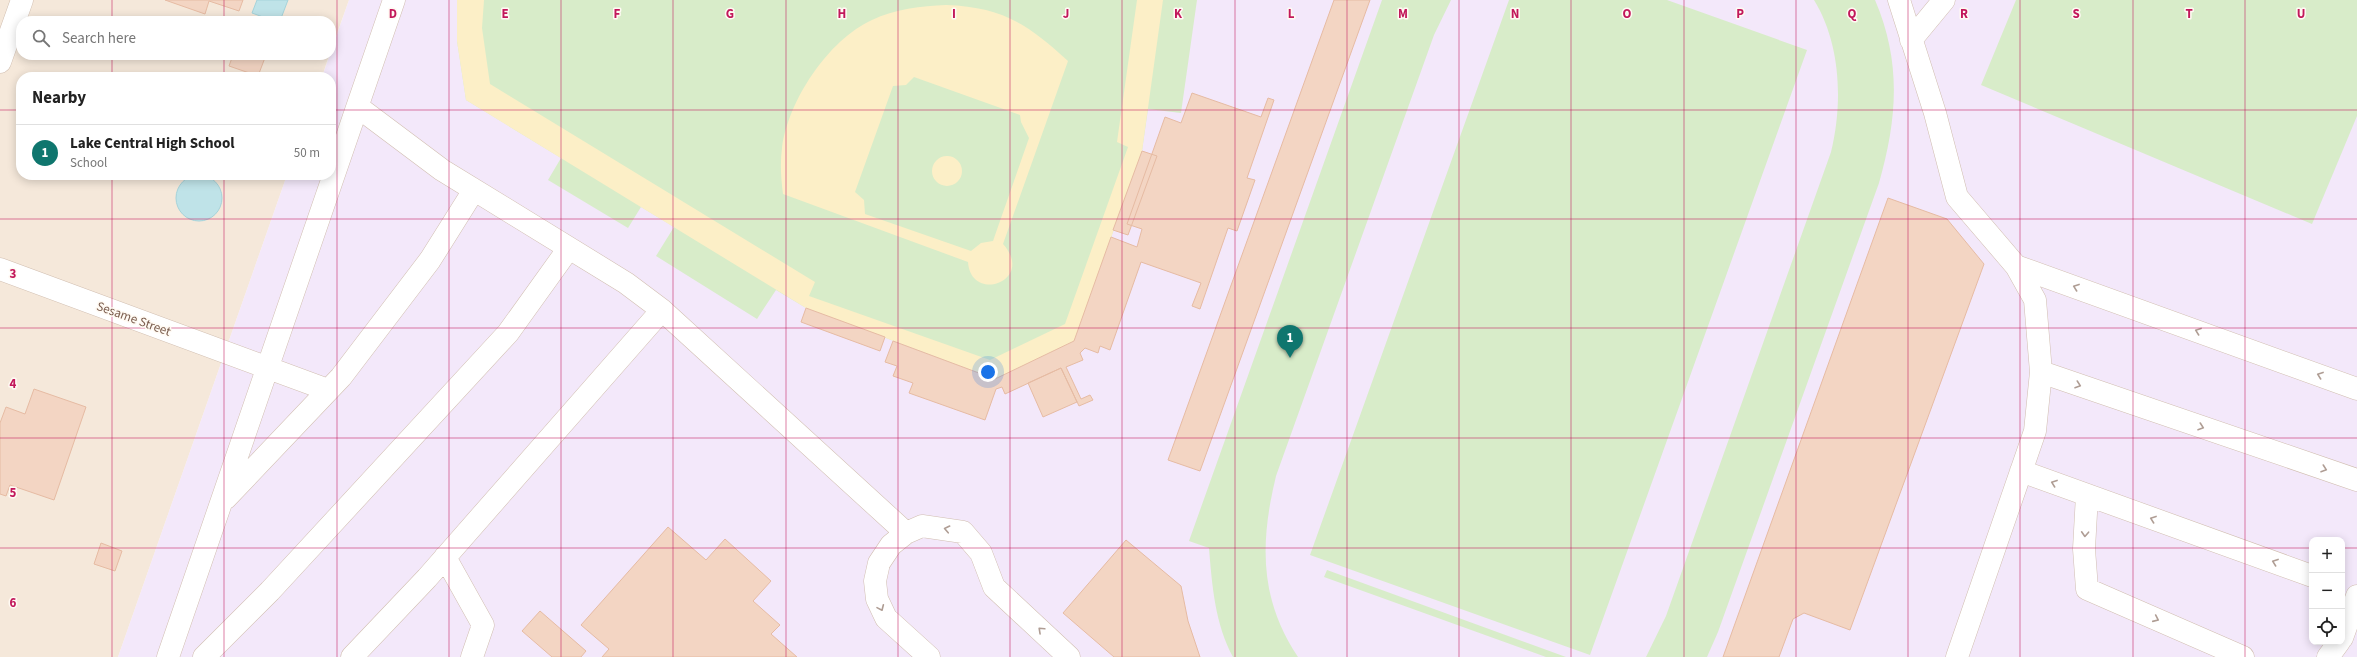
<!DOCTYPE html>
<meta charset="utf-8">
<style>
:root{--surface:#fff;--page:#f6f6f6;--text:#222;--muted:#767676;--line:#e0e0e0;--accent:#0f766e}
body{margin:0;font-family:"Source Sans 3",sans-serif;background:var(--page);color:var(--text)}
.controls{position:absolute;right:12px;bottom:12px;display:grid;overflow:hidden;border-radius:8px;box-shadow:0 2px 10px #0003}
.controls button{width:36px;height:36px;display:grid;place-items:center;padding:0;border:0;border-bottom:1px solid var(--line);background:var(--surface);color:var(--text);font:20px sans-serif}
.you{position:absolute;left:988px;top:372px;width:14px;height:14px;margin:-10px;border:3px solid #fff;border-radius:50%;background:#1a73e8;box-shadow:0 0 0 6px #1a73e833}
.badge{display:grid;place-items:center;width:26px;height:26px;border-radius:50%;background:var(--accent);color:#fff;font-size:13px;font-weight:700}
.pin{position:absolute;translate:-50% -33px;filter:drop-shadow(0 1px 2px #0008)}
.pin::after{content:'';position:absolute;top:21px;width:14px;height:12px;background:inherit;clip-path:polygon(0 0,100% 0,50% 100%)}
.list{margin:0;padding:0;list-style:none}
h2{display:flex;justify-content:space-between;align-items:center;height:52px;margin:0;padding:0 16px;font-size:17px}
h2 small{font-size:13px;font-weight:400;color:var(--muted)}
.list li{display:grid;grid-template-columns:26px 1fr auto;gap:12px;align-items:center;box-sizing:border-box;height:56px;padding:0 16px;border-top:1px solid var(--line)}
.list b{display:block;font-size:15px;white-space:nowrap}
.list p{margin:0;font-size:13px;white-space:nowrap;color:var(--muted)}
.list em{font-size:13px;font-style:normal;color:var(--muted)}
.icon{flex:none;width:22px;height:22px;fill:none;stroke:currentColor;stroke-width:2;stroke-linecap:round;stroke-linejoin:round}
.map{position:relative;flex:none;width:2357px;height:657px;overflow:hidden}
.search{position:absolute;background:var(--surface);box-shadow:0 2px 10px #0003;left:16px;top:16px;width:320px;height:44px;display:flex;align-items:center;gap:10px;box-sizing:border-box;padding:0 14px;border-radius:16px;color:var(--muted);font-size:15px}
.panel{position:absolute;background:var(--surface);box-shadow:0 2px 10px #0003;left:16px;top:72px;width:320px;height:108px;border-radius:16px}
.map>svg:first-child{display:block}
.residential{fill:#f5e8da}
.education{fill:#f3e8fa;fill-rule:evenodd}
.green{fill:#d8ecc9}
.sand{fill:#fcefc7;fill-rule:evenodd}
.water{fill:#bfe3e8;stroke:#a5d3da}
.building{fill:#f3d5c3;stroke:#e6bba3}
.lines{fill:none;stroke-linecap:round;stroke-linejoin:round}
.minor-casing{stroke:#d1beb0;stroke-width:23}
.minor{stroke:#fff;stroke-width:22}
.oneway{stroke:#af9d94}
.grid{fill:none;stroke:#c2185b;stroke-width:1;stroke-opacity:0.55}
.labels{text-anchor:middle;stroke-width:3;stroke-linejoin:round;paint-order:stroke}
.street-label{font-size:13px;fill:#7a5c4d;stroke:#fffaf3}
.grid-label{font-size:13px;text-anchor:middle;font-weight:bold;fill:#c2185b;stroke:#fffaf3;stroke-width:3;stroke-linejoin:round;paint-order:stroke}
</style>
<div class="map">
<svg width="2357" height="657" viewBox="0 0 2357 657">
<rect width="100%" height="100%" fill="#fdf6ec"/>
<path class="residential" d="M 0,0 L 349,0 L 331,50 L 331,21 L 21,21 L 21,55 L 329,55 L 322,77 L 21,77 L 21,175 L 287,175 L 118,657 L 0,657 Z"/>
<path class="education" d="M 349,0 L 2357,0 L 2357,657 L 118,657 L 287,175 L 331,175 L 331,77 L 322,77 ZM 2312,540 L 2342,540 L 2342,642 L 2312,642 Z"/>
<path class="green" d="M 457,0 L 1197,0 L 1181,113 L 1148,109 L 1142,151 L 1074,341 L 995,379 L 806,308 L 776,290 L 757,319 L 656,256 L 674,227 L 641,207 L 628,228 L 548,180 L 561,158 L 466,100 L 457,41 Z
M 1382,0 L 1451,0 L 1434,35 L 1276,476 C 1260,542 1259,599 1298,657 L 1233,657 C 1215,624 1212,585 1209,548 L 1189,541 Z
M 1509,0 L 1667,0 L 1807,50 L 1590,655 L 1310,555 Z
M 1814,0 L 1875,0 C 1902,63 1897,119 1879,183 L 1718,632 L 1707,657 L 1646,657 L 1666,616 L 1831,152 C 1843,103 1841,44 1814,0 Z
M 2016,0 L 2357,0 L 2357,116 L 2312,224 L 1981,85 Z
M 1327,570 L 1566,657 L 1546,657 L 1324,577 Z"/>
<path class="sand" d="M 457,0 L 484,0 L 482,28 L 490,84 L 815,282 L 809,296 L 990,360 L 1065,324 L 1128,147 L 1117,142 L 1137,0 L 1163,0 L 1142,151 L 1074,341 L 995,379 L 806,308 L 466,100 L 457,41 Z
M 946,5 C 1002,7 1028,24 1068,61 L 1003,244 C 1036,281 971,304 968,262 L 783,194 C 781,179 780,163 782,148 C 788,101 828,40 872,20 C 894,9 922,6 946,5 ZM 914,77 L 1020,115 L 1021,122 L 1029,138 L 993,241 L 981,243 L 971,251 L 865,214 L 864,200 L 855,192 L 893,86 L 906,85 Z
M932 171a15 15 0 1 1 30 0a15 15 0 1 1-30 0Z"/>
<path class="water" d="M 257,0 L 288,0 L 280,21 L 274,21 L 252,13 Z
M176 198a23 23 0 1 1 46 0a23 23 0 1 1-46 0Z"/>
<path class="building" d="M 165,0 L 243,0 L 239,11 L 209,1 L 205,14 Z
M 1334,0 L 1370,0 L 1200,471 L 1168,460 Z
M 233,55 L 266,55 L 258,76 L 229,66 Z
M 1192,93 L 1261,117 L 1268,98 L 1274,100 L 1247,178 L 1255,180 L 1237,231 L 1228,228 L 1200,309 L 1192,306 L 1201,283 L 1141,262 L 1110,350 L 1100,346 L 1098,353 L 1085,348 L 1080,353 L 1083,360 L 1066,367 L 1081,399 L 1090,395 L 1093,400 L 1079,406 L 1061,368 L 1005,394 L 1002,387 L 996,389 L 985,420 L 909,393 L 913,383 L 893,376 L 897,366 L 885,362 L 893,341 L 995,379 L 1074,341 L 1111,237 L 1137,247 L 1142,229 L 1127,224 L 1165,117 L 1181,123 Z
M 1142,151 L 1157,156 L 1128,235 L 1113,230 Z
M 1888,198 L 1947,219 L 1984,264 L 1850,630 L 1804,613 L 1793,619 L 1779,657 L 1723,657 Z
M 806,308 L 885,337 L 880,351 L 801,322 Z
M 1061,368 L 1077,402 L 1043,417 L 1028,383 Z
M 34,389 L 86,407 L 54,500 L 10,485 L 6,496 L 0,494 L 0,423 L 6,407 L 25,414 Z
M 668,527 L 706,560 L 725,539 L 771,581 L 753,601 L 780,625 L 771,634 L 797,657 L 602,657 L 609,649 L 581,625 Z
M 1126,540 L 1181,586 L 1188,621 L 1200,657 L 1114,657 L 1063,613 Z
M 101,543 L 122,551 L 115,571 L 94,564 Z
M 540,611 L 586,651 L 581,657 L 552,657 L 522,631 Z"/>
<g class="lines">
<defs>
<path id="minor" d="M 1899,0 L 1935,113 L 1957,197 L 2016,266 L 2035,300 L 2041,372 L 2035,431 L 1957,657
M 1911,40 L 1944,0
M 0,62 L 22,0
M 358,107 L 442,170 L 626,283 L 662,310 L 906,533
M 2016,266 L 2357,389
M 0,269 L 328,390
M 2041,372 L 2357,480
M 2021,471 L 2312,576
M 2087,495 L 2084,549 L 2087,589 L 2243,657
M 226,498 L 341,377 L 430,260 L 474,190
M 445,557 L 483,625 L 472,657
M 2342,638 L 2357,596
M 168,657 L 394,0
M 204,657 L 270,591 L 508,333 L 569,248
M 352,657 L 427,578 L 662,310
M 929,657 L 886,618 L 877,599 L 875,581 L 879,563 L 891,545 L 906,533 L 922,526 L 963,532 L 981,553 L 994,587 L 1069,657
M 2328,657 L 2339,642"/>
</defs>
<use href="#minor" class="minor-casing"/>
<use href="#minor" class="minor"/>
</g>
<defs><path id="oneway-chevron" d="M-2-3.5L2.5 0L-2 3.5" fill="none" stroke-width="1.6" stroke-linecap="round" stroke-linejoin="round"/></defs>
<g class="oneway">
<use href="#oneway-chevron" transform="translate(2076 287) rotate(-160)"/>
<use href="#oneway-chevron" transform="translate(2198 331) rotate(-160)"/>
<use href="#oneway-chevron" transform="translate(2320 375) rotate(-160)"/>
<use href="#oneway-chevron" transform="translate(2078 385) rotate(19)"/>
<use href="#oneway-chevron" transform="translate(2201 427) rotate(19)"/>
<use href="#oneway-chevron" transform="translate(2324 469) rotate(19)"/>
<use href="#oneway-chevron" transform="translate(2054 483) rotate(-160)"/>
<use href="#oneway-chevron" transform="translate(2153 519) rotate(-160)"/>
<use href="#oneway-chevron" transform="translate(947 529) rotate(-168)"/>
<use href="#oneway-chevron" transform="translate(2085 534) rotate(93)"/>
<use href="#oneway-chevron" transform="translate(2275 562) rotate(-160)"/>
<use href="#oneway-chevron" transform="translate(881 608) rotate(66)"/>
<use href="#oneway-chevron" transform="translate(2156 619) rotate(24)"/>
<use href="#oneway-chevron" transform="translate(1041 630) rotate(-137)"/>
</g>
<path class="grid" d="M 112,0 L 112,21M 224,0 L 224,21M 337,0 L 337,657M 449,0 L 449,657M 561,0 L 561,657M 673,0 L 673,657M 786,0 L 786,657M 898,0 L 898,657M 1010,0 L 1010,657M 1122,0 L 1122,657M 1235,0 L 1235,657M 1347,0 L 1347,657M 1459,0 L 1459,657M 1571,0 L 1571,657M 1684,0 L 1684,657M 1796,0 L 1796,657M 1908,0 L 1908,657M 2020,0 L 2020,657M 2133,0 L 2133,657M 2245,0 L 2245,657M 112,55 L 112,77M 224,55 L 224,77M 0,110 L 21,110M 331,110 L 2357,110M 112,175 L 112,657M 224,175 L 224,657M 0,219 L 2357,219M 0,328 L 2357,328M 0,438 L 2357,438M 0,548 L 2312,548M 2342,548 L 2357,548"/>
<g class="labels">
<g class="street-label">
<text transform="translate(134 318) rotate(20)" y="5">Sesame Street</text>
</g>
</g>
<g class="grid-label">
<text x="393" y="18">D</text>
<text x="505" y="18">E</text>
<text x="617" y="18">F</text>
<text x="730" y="18">G</text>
<text x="842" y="18">H</text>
<text x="954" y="18">I</text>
<text x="1066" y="18">J</text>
<text x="1178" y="18">K</text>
<text x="1291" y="18">L</text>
<text x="1403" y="18">M</text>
<text x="1515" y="18">N</text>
<text x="1627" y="18">O</text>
<text x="1740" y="18">P</text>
<text x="1852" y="18">Q</text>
<text x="1964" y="18">R</text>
<text x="2076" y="18">S</text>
<text x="2189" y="18">T</text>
<text x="2301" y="18">U</text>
<text x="13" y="278">3</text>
<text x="13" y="388">4</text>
<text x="13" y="497">5</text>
<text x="13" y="607">6</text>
</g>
</svg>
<div class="controls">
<button>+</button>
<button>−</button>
<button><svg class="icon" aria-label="locate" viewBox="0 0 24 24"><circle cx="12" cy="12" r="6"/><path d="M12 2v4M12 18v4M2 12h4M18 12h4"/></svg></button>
</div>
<div class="you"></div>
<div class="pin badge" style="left:1290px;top:358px">1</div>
<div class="search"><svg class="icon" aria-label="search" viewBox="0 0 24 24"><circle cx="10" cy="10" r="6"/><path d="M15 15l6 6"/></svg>Search here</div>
<section class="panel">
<h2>Nearby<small></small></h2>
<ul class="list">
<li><span class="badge">1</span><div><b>Lake Central High School</b><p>School</p></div><em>50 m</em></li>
</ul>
</section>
</div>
